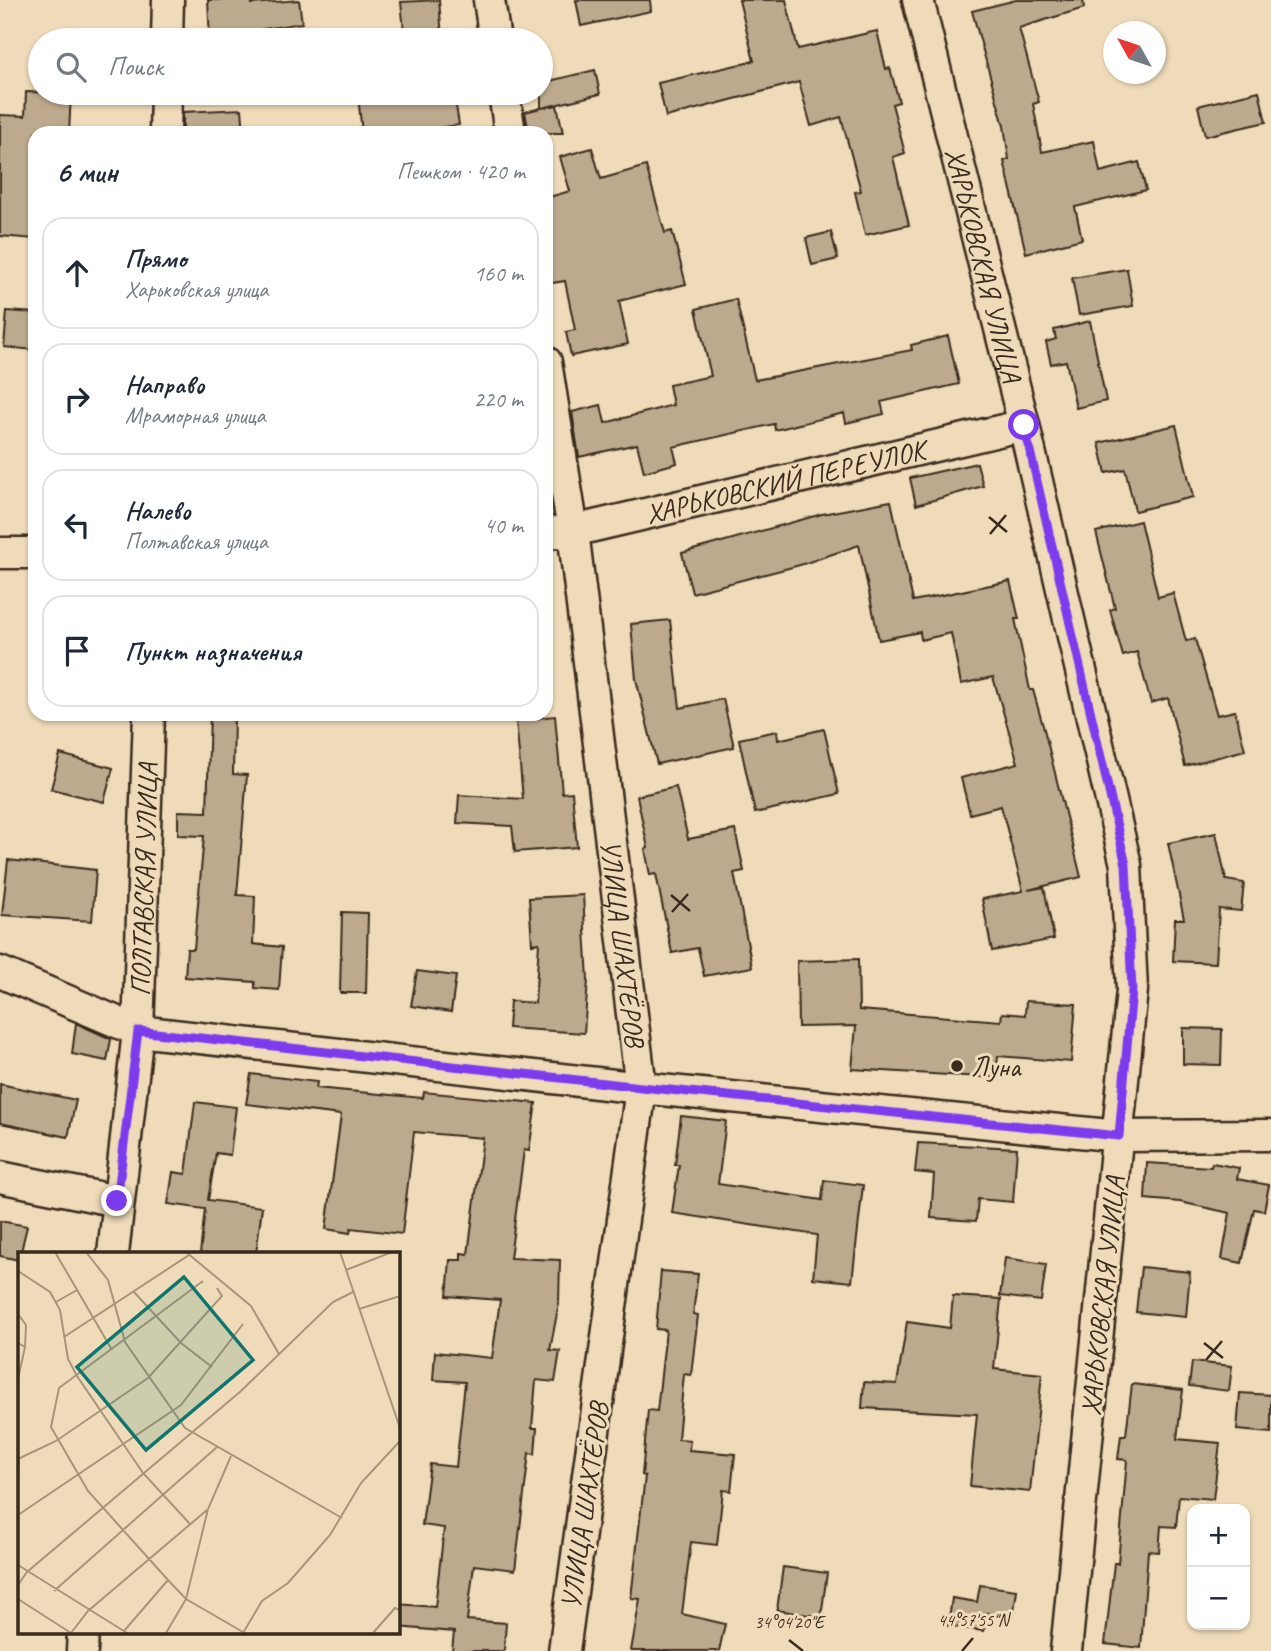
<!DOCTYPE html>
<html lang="ru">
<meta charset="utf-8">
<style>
:root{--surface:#fff;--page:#f6f6f7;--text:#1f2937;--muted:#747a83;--line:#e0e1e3}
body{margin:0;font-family:Caveat,sans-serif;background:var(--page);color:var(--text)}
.controls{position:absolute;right:21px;bottom:21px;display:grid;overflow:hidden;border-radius:14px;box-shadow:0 2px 5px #0004}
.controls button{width:63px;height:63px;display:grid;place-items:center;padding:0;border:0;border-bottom:2px solid var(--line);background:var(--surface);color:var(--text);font:35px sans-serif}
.compass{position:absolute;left:1103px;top:21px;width:63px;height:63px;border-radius:50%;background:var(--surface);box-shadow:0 2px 5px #0004;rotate:310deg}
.stop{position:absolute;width:21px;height:21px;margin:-16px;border:5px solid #7c3aed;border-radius:50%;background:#fff}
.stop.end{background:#7c3aed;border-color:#fff;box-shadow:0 2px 7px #0008}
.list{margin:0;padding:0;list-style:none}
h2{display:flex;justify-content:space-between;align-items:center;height:91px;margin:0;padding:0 28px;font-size:30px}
h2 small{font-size:23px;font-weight:400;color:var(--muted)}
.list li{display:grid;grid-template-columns:46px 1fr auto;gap:21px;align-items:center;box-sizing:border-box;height:112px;margin:0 14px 14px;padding:0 14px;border:2px solid var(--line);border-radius:21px}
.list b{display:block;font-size:26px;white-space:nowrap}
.list p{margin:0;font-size:23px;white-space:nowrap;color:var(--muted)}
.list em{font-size:23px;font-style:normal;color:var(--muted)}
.icon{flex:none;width:38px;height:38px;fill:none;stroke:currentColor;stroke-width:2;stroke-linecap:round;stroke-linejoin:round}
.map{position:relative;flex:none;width:1271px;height:1651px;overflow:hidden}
.search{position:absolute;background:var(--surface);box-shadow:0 2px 5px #0004;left:28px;top:28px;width:525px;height:77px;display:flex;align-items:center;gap:18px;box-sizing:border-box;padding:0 24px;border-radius:38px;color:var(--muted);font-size:26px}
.panel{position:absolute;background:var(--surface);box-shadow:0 2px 5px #0004;left:28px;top:126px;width:525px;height:595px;border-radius:21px}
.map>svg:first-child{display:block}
.building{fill:#bdaa8e;stroke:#3b2a1e;stroke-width:2}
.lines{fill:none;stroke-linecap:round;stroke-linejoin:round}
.street-casing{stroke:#3b2a1e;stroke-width:35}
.street{stroke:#efdbb9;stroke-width:30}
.route{stroke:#7c3aed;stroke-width:9}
.ticks{fill:none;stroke:#3b2a1e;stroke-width:2.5}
.poi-dot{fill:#3b2a1e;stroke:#efdbb9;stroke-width:2.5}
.labels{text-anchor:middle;stroke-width:6;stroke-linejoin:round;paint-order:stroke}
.street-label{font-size:28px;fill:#3b2a1e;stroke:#efdbb9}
.poi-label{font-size:28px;fill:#3b2a1e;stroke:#efdbb9;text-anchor:start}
.inset-road{fill:none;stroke:#a7947b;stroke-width:2}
.view{fill:#0f766e;fill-opacity:0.15;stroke:#0f766e;stroke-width:3.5}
.inset-edge{fill:none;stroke:#3b2a1e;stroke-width:3.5}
.ticks-label{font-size:18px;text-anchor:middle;fill:#3b2a1e;stroke:#efdbb9;stroke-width:6;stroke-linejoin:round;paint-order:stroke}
</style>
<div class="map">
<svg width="1271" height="1651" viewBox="0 0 1271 1651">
<rect width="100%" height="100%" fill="#efdbb9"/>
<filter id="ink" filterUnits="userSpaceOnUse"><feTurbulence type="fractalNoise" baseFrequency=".0143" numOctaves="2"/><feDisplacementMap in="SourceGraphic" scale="14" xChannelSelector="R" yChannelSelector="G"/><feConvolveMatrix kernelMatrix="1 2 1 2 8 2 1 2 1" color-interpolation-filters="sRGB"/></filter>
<g filter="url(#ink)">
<path class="building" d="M 208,0 L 252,0 L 252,4 L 299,0 L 302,23 L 244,32 L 245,40 L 210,40 Z
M 439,0 L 442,38 L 405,40 L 401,2 Z
M 576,0 L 650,0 L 651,11 L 581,26 Z
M 739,0 L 786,0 L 798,49 L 877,31 L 886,69 L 890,68 L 899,102 L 892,104 L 905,153 L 893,157 L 909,225 L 865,235 L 855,192 L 861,191 L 841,117 L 811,126 L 799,82 L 666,117 L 658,83 L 754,61 Z
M 1016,0 L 1083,0 L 1084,8 L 1019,28 L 1039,102 L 1033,104 L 1042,152 L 1094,141 L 1100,172 L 1139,162 L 1146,190 L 1075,207 L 1082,239 L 1026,253 L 1004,161 L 1009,159 L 1004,126 L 972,11 Z
M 595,70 L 600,94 L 542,108 L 557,105 L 563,133 L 529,133 L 525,112 L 541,108 L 541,83 Z
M 1259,91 L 1266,122 L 1205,136 L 1198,106 Z
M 26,92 L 71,93 L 69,133 L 35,133 L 35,239 L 0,236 L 0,115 L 25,116 Z
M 391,93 L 454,93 L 459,125 L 401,133 L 362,133 L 358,96 Z
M 242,109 L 244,133 L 183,133 L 183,112 Z
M 592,148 L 601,179 L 646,166 L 665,233 L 672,231 L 686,284 L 619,301 L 628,344 L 571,356 L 566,332 L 575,330 L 565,281 L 546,284 L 546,198 L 570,191 L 560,157 Z
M 831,232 L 838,259 L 812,265 L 806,238 Z
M 1127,269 L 1133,306 L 1079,315 L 1072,278 Z
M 736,299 L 755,380 L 912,350 L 911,345 L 948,336 L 959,384 L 881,402 L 884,414 L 846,423 L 844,413 L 775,430 L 774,424 L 673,447 L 677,463 L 644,472 L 637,444 L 579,457 L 572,412 L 601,405 L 605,423 L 673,405 L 669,385 L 711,376 L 696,309 Z
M 7,311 L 35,313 L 35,350 L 4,347 Z
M 1090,321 L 1106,401 L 1076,408 L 1066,361 L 1051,364 L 1046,342 L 1056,339 L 1054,330 Z
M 1176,425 L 1193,497 L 1135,511 L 1125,469 L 1106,473 L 1099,443 Z
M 977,463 L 983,486 L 916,505 L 910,478 Z
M 891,501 L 913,601 L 1010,581 L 1019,619 L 1015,619 L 1030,690 L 1033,690 L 1045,733 L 1081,877 L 1028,890 L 1044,887 L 1054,939 L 992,951 L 982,899 L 1023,891 L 1001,806 L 970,814 L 961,778 L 1018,763 L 993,677 L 961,684 L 951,633 L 921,640 L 920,632 L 879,640 L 859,545 L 800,565 L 692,593 L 682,553 L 822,514 Z
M 1140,521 L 1158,597 L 1173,593 L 1186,641 L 1195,639 L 1217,715 L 1235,711 L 1245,750 L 1185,766 L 1168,698 L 1151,703 L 1137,652 L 1123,656 L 1110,610 L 1115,608 L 1096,532 Z
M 670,620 L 680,708 L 723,699 L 734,747 L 657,764 L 636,679 L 631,624 Z
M 210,714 L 234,714 L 233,774 L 247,775 L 237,895 L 255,896 L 253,944 L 282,947 L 279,990 L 255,988 L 255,982 L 185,977 L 187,949 L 194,949 L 204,836 L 178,835 L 178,811 L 207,812 Z
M 555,716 L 562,793 L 572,792 L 577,847 L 515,852 L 512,826 L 457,823 L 459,795 L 523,799 L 516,720 Z
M 824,729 L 839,794 L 755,813 L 739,739 L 777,731 L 778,740 Z
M 60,754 L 113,768 L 104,802 L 51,789 Z
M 676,787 L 688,839 L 735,830 L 744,871 L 734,873 L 752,967 L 704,976 L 698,948 L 672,953 L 656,874 L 650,875 L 645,849 L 648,848 L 637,796 Z
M 1216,833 L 1226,880 L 1244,883 L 1241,911 L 1219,909 L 1216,963 L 1173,961 L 1175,919 L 1184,919 L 1168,843 Z
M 8,860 L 96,870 L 92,921 L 2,915 Z
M 583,895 L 588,980 L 584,1033 L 508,1028 L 510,1001 L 535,1003 L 539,943 L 532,944 L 529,898 Z
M 342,912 L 368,913 L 366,993 L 340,993 Z
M 858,959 L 859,1010 L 1001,1021 L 1002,1013 L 1025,1015 L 1026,1001 L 1076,1004 L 1071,1062 L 998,1056 L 996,1078 L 852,1069 L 856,1026 L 798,1027 L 797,961 Z
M 417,971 L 456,976 L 451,1012 L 411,1006 Z
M 76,1023 L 111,1039 L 107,1061 L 72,1054 Z
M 1183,1028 L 1222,1029 L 1221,1065 L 1183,1064 Z
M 251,1074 L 317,1082 L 316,1088 L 423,1098 L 424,1092 L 536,1103 L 529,1151 L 524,1150 L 510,1258 L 560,1260 L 559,1303 L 550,1350 L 560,1351 L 555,1382 L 536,1380 L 532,1428 L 537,1428 L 535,1454 L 529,1453 L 515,1570 L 474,1565 L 467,1620 L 506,1623 L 504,1651 L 452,1651 L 454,1632 L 397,1627 L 397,1604 L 435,1607 L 444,1528 L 422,1525 L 430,1464 L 456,1467 L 465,1382 L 433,1380 L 435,1352 L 492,1358 L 500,1300 L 447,1296 L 450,1260 L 461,1260 L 461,1253 L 468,1254 L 483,1138 L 414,1132 L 402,1234 L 351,1228 L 350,1233 L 326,1229 L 341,1115 L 246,1104 Z
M 0,1084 L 76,1100 L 68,1137 L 0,1123 Z
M 195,1102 L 236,1107 L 230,1155 L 216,1153 L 208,1200 L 262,1207 L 256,1254 L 200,1254 L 205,1209 L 168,1204 L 173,1172 L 186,1174 Z
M 681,1116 L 726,1121 L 718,1184 L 822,1200 L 824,1180 L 863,1185 L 852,1282 L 813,1278 L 817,1235 L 672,1213 L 679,1165 L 675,1165 Z
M 918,1143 L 1017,1148 L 1013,1202 L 978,1199 L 976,1221 L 931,1218 L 934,1174 L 915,1172 Z
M 1147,1163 L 1211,1167 L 1212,1163 L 1239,1168 L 1237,1179 L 1269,1185 L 1264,1211 L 1254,1209 L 1242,1263 L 1222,1259 L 1230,1213 L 1180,1202 L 1145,1199 Z
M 0,1221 L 27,1226 L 19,1260 L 0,1256 Z
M 1005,1258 L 1046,1264 L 1041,1301 L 1000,1296 Z
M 1141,1267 L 1190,1272 L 1186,1317 L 1136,1312 Z
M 661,1271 L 698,1274 L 693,1314 L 698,1315 L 691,1375 L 684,1374 L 678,1439 L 690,1440 L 689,1450 L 735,1454 L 731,1491 L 723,1490 L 717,1545 L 691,1542 L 682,1614 L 725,1624 L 719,1651 L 631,1651 L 640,1599 L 631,1598 L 645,1476 L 642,1475 L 648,1410 L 657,1411 L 666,1330 L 656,1329 Z
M 953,1296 L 1001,1299 L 994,1369 L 1042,1374 L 1030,1492 L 970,1486 L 977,1414 L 862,1408 L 864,1382 L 897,1384 L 907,1322 L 950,1328 Z
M 1192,1362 L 1232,1366 L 1229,1391 L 1189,1386 Z
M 1132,1384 L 1183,1390 L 1177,1439 L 1220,1443 L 1213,1499 L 1179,1496 L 1176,1527 L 1161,1526 L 1159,1552 L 1148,1551 L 1141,1648 L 1105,1644 L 1114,1563 L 1118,1563 L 1127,1460 L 1118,1459 L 1121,1435 L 1126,1435 Z
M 1240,1393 L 1271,1395 L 1271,1433 L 1237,1430 Z
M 783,1567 L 827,1573 L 821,1617 L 777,1610 Z
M 980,1585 L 1017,1590 L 1013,1617 L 986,1613 L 984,1631 L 948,1626 L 952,1598 L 977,1602 Z"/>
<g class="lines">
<defs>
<g id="street">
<path d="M 489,0 L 495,40"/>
<path id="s1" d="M 918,0 L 1024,425 L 1126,865 L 1132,990 L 1066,1651"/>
<path d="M 167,40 L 168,0"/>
<path d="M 504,93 L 510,133"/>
<path d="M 165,133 L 166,93"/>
<path id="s2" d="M 546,362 L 573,531 L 641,1088 L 564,1651"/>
<path id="s3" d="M 546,533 L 573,531 L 1024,425"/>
<path d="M 0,553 L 35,553"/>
<path d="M 0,972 L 138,1031 L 641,1088 L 1119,1136 L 1271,1135"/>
<path d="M 0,1177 L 117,1201"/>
<path id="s4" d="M 113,1254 L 138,1031 L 149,714"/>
<path d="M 82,1651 L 83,1632"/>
</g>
</defs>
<use href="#street" class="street-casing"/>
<use href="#street" class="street"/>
</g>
</g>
<g class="lines" filter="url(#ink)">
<path class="route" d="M 117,1201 L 138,1031 L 641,1087 L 1119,1136 L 1132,990 L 1126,865 L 1024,425"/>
</g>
<path class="ticks" d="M 989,517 L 1007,532M 990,534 L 1006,515M 671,895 L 690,911M 672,912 L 688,894M 1204,1343 L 1223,1358M 1206,1360 L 1222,1341M 789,1640 L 803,1651M 962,1651 L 973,1638"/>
<circle class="poi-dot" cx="957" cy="1066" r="7"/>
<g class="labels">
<g class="street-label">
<text dy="10" stroke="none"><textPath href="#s1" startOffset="273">ХАРЬКОВСКАЯ УЛИЦА</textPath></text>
<text dy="10" stroke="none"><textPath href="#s3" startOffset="245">ХАРЬКОВСКИЙ ПЕРЕУЛОК</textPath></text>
<text dy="10" stroke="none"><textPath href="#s4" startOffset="376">ПОЛТАВСКАЯ УЛИЦА</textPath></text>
<text dy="10" stroke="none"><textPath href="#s2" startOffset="586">УЛИЦА ШАХТЁРОВ</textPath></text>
<text transform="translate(1102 1296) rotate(-84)" y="10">ХАРЬКОВСКАЯ УЛИЦА</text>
<text transform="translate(584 1506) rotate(-82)" y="10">УЛИЦА ШАХТЁРОВ</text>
</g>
<g class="poi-label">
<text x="971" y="1076">Луна</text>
</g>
</g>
<g transform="translate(18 1252)">
<rect width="382" height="382" fill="#efdbb9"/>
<path class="inset-road" d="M 37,0 L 94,98M 68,0 L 90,28 L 107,90 L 167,176 L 324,266M 168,0 L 233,54 L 261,102M 322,0 L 382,176M 328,18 L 374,0M 0,19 L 32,40 L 42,58 L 50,107 L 59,124 L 125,221 L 172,272M 185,29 L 41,136 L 33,175 L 70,239 L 150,328 L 168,347 L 225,380M 115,39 L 163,91 L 194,115M 38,50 L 59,38M 341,57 L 382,44M 0,62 L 8,73 L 7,95M 46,85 L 171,3M 0,91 L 7,95 L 0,127M 0,207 L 38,189 L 130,126 L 204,44 L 199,36M 0,231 L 1,207M 0,263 L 163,153 L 225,72M 0,313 L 109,381M 0,333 L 9,320 L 223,139 L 315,50 L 335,40M 36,339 L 199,195M 0,347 L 53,381M 106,379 L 150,328M 53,381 L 70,359 L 189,258M 148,381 L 168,347 L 190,257 L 213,204M 225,381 L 244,349 L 270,331 L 312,283 L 343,231 L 382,189M 355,381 L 377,356 L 382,358"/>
<path class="view" d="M 166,25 L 235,108 L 128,198 L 59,115 Z"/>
<rect width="382" height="382" class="inset-edge"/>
</g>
<g class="ticks-label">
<text x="973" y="1626">44°57'55"N</text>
<text x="789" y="1628">34°04'20"E</text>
</g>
</svg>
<div class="controls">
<button>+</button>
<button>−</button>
</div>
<svg class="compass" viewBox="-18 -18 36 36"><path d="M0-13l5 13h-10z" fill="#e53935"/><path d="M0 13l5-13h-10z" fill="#747a83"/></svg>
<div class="stop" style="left:1024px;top:425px"></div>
<div class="stop end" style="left:117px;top:1201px"></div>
<div class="search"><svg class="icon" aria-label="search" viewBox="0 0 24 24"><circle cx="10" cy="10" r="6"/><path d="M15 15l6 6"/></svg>Поиск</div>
<section class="panel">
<h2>6 мин<small>Пешком · 420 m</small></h2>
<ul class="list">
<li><svg class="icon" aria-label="ahead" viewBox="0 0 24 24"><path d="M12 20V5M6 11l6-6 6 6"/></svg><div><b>Прямо</b><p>Харьковская улица</p></div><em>160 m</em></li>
<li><svg class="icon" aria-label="right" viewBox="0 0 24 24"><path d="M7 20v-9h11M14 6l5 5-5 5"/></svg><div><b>Направо</b><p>Мраморная улица</p></div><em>220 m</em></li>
<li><svg class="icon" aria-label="left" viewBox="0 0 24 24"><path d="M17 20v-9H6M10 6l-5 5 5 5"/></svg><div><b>Налево</b><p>Полтавская улица</p></div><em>40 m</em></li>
<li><svg class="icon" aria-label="arrive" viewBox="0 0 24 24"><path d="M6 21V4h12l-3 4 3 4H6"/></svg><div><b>Пункт назначения</b></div></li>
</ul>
</section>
</div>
